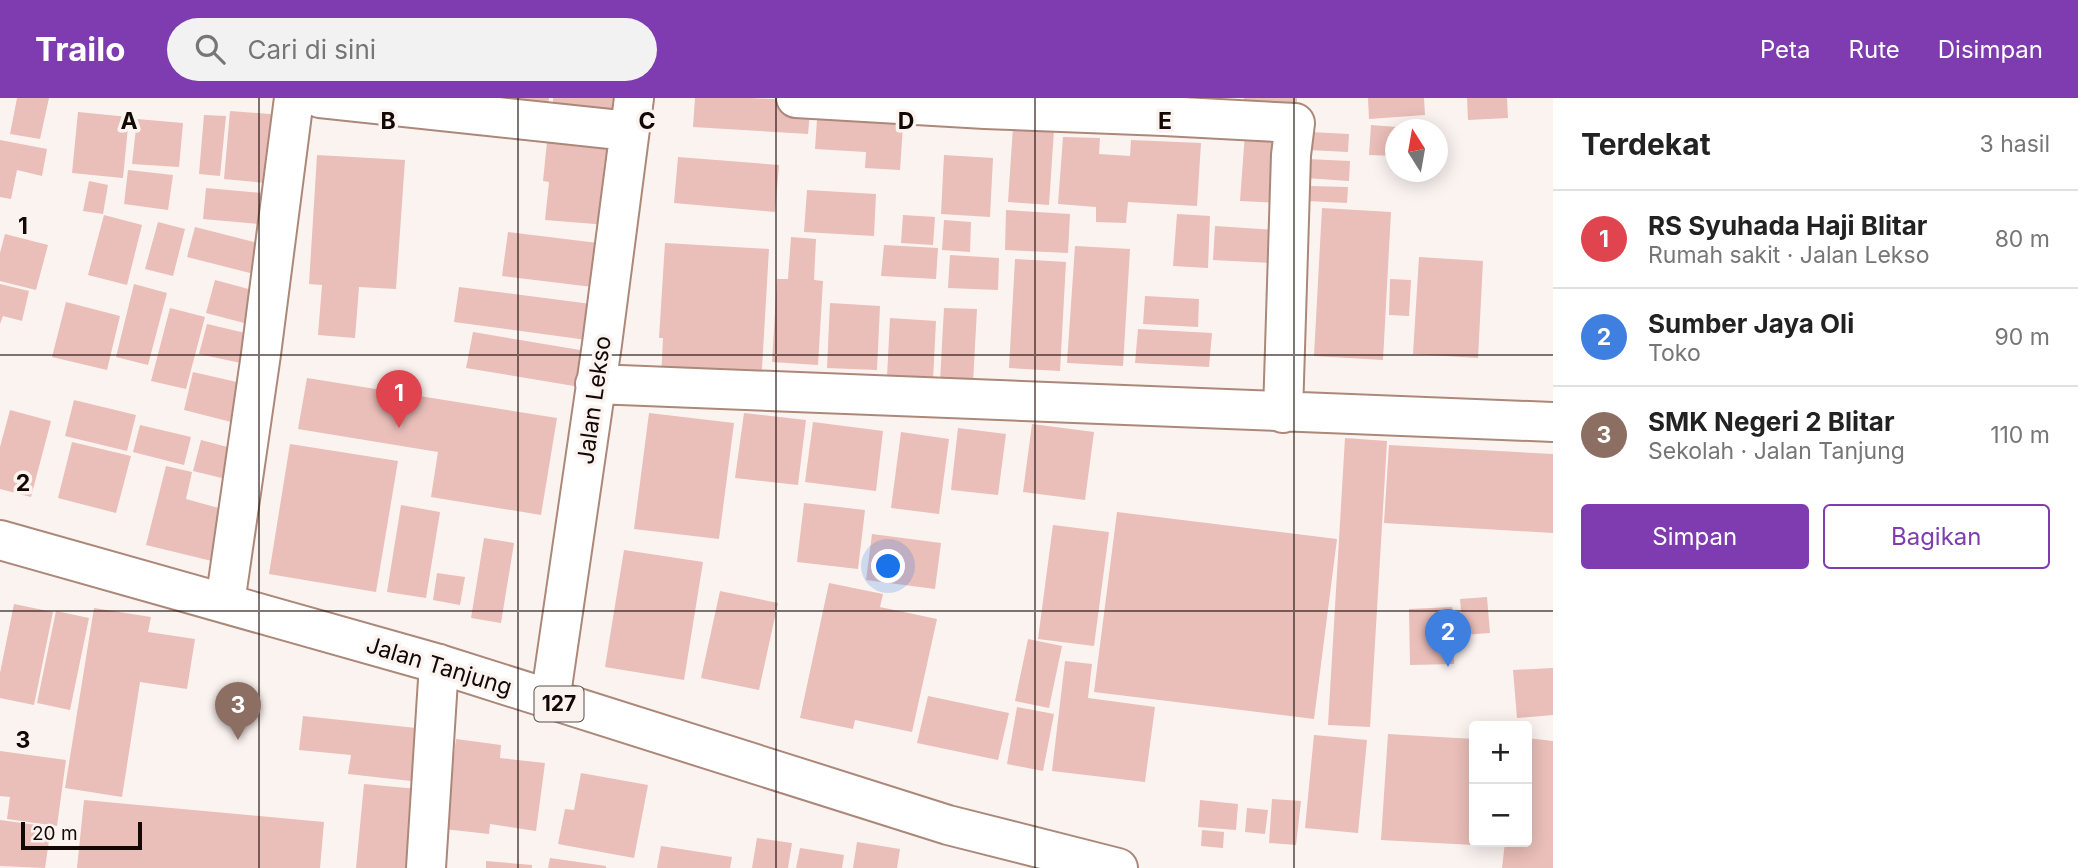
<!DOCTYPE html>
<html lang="id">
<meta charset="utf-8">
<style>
:root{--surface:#fff;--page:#f2f2f2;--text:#222;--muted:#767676;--line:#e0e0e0;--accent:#7e3cb0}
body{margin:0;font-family:Inter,sans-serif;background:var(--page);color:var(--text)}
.controls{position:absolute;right:21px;bottom:21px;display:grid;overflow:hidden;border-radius:7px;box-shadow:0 4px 18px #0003}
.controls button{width:63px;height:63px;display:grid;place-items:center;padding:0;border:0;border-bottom:2px solid var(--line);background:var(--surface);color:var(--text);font:35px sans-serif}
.compass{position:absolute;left:1385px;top:21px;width:63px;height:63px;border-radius:50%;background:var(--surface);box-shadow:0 4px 18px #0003;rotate:349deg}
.scale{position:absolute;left:21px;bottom:18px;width:121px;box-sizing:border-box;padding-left:7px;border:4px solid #140804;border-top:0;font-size:19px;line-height:24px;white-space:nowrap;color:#140804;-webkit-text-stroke:5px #fbf3f0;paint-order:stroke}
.you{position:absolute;left:889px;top:469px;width:24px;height:24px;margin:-18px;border:5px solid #fff;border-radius:50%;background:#1a73e8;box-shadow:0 0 0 10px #1a73e833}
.badge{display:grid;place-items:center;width:46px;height:46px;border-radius:50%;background:var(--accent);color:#fff;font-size:23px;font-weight:700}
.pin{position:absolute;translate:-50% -58px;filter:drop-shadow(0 2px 4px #0008)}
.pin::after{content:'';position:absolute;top:37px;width:24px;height:21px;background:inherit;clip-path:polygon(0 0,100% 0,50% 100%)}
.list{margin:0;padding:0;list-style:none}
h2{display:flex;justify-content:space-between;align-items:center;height:91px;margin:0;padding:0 28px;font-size:30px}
h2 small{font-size:23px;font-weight:400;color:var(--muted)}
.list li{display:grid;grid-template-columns:46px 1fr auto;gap:21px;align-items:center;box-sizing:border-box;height:98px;padding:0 28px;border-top:2px solid var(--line)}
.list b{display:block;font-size:26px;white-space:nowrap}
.list p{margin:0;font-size:23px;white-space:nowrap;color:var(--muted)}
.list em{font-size:23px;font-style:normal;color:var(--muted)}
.actions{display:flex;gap:14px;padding:21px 28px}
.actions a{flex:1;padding:16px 0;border:2px solid var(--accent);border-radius:7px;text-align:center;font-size:24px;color:var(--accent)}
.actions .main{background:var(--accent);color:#fff}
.icon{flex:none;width:38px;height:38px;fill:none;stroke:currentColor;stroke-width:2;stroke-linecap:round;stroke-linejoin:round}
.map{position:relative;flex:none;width:1553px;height:770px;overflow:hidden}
header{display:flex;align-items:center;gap:42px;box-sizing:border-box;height:98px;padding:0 35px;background:var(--accent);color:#fff}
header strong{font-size:33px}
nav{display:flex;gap:38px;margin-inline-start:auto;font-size:24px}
.search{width:490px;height:63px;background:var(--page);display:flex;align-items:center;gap:18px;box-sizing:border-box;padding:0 24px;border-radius:38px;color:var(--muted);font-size:26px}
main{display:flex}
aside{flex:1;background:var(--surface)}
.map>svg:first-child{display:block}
.building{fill:#eabeb9}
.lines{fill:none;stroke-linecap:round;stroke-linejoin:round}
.minor-casing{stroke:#ab8879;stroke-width:42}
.primary-casing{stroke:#ab8879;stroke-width:42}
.minor{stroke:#fff;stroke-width:38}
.primary{stroke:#fff;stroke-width:38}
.grid{fill:none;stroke:#140804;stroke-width:2;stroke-opacity:0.55}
.labels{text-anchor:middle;stroke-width:7;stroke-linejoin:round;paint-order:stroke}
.shield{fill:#fbf3f0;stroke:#594e4b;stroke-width:2}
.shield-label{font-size:21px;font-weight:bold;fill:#140804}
.street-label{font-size:23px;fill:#140804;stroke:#fbf3f0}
.grid-label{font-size:23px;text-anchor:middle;font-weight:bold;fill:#140804;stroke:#fbf3f0;stroke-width:7;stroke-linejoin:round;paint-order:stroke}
</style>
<header>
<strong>Trailo</strong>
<div class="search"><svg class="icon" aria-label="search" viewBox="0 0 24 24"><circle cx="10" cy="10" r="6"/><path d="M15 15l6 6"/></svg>Cari di sini</div>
<nav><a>Peta</a><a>Rute</a><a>Disimpan</a></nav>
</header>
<main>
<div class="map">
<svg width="1553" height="770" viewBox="0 0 1553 770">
<rect width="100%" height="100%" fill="#fbf3f0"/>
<path class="building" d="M 17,0 L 49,0 L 40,41 L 10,36 Z
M 507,0 L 549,0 L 548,15 L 506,11 Z
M 553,0 L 613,0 L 612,12 L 553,7 Z
M 695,0 L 750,0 L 811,3 L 808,36 L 693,29 Z
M 1244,0 L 1297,0 L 1297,4 L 1244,8 Z
M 1368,0 L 1424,0 L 1425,17 L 1369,21 Z
M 1467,0 L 1507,0 L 1508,20 L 1468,22 Z
M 818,7 L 904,13 L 900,72 L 865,70 L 866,54 L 815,51 Z
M 230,13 L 282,17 L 276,86 L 224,81 Z
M 78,14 L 129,19 L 123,80 L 72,75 Z
M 204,17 L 226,18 L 220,78 L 199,76 Z
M 137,21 L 183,25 L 179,69 L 132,66 Z
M 1371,27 L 1410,30 L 1410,32 L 1395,32 L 1395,58 L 1369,57 Z
M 1013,29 L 1054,32 L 1049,107 L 1008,104 Z
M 548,34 L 615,39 L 607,127 L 545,122 L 549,84 L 543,83 Z
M 1310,34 L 1349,36 L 1348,54 L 1308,52 Z
M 1245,35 L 1285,37 L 1281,105 L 1240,103 Z
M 1063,39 L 1100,40 L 1099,56 L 1130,58 L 1131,42 L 1201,45 L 1197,108 L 1128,104 L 1126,125 L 1096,124 L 1096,109 L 1058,106 Z
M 0,42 L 47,51 L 42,78 L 17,72 L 11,101 L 0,99 Z
M 317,57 L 405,62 L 396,191 L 359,189 L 355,240 L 318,237 L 322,187 L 309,186 Z
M 944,57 L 993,60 L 990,119 L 941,116 Z
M 678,59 L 779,67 L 775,114 L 674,105 Z
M 1307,61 L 1350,63 L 1349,83 L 1306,80 Z
M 128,72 L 173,77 L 168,112 L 124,106 Z
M 89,83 L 108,87 L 103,116 L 83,113 Z
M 1308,88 L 1348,89 L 1347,105 L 1307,103 Z
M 206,90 L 262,95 L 259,126 L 203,121 Z
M 807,92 L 876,96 L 874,138 L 804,134 Z
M 1322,110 L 1391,114 L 1383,262 L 1314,258 Z
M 1006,112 L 1070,116 L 1068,155 L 1005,152 Z
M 1177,116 L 1210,118 L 1208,170 L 1173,168 Z
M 104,117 L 142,127 L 127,187 L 88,177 Z
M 903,117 L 935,119 L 933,147 L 901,145 Z
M 944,122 L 971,124 L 970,154 L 942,152 Z
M 158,124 L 185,131 L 173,178 L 145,171 Z
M 1215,128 L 1276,132 L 1273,165 L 1213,162 Z
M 195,129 L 270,148 L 262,178 L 187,159 Z
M 508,134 L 606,146 L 601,190 L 502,178 Z
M 5,136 L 48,147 L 36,192 L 0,183 L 0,155 Z
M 791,139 L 816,141 L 814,182 L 823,183 L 818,267 L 772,264 L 777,181 L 788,181 Z
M 665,145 L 769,151 L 761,287 L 661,281 L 663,240 L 659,240 Z
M 884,147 L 938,150 L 936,181 L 881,178 Z
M 1075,148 L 1130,151 L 1123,268 L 1067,265 Z
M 950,157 L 999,160 L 998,192 L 948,190 Z
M 1419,159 L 1483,163 L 1478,260 L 1413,256 Z
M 1015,161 L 1066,164 L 1060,273 L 1009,270 Z
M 1390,181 L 1411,182 L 1409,218 L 1389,217 Z
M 215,182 L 256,193 L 248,226 L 206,215 Z
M 0,186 L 29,193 L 22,223 L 3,218 L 0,226 Z
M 134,186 L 167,195 L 148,267 L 116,259 Z
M 459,189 L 591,206 L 587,242 L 454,224 Z
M 1145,198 L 1199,201 L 1198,229 L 1143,226 Z
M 66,204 L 120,218 L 107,272 L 52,259 Z
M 830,205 L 880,208 L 877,272 L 827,270 Z
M 170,210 L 205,219 L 186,291 L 151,283 Z
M 944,210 L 977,211 L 973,285 L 940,283 Z
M 890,220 L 936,223 L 933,282 L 887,279 Z
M 207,226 L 258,238 L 250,267 L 199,256 Z
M 1138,231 L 1212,235 L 1209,269 L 1135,265 Z
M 473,234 L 586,253 L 580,289 L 466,270 Z
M 193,274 L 254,288 L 247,328 L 184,312 Z
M 307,280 L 557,320 L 541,417 L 431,399 L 438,354 L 298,331 Z
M 74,302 L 136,317 L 127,353 L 65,338 Z
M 10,312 L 51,323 L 31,399 L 0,391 L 0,349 Z
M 649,315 L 734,325 L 719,441 L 634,431 Z
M 744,315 L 806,322 L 798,387 L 735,380 Z
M 813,324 L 883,333 L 876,393 L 805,384 Z
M 1032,326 L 1094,334 L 1085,402 L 1023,394 Z
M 140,327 L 191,339 L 184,367 L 133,354 Z
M 958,330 L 1006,336 L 998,397 L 951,392 Z
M 901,334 L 949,341 L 939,416 L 891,410 Z
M 1345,340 L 1387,343 L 1370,629 L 1328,627 Z
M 201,342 L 235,351 L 226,381 L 193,373 Z
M 72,344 L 131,358 L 116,415 L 58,400 Z
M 290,346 L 398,363 L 376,494 L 269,476 Z
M 1389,347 L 1553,356 L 1553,435 L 1384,425 Z
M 166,368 L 192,374 L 186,401 L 233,414 L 220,465 L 146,447 Z
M 804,405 L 865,412 L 858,471 L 797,464 Z
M 401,407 L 440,414 L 426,500 L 387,494 Z
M 1117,414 L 1337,441 L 1314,621 L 1094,594 Z
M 1053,427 L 1109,434 L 1094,548 L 1038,541 Z
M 872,436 L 941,445 L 935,491 L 866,482 Z
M 484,440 L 514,445 L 501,525 L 471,520 Z
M 624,452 L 703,464 L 684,582 L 605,569 Z
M 437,475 L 465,479 L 460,507 L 433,502 Z
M 829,485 L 883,496 L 880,509 L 937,521 L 912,634 L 855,622 L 853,631 L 800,620 Z
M 720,493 L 778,505 L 759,592 L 701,580 Z
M 1487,499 L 1490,535 L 1463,537 L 1460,501 Z
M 14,506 L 53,514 L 34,607 L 0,600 L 0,575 Z
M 1452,509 L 1454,566 L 1410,567 L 1409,511 Z
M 94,510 L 151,519 L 148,534 L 195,541 L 187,591 L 140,584 L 122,699 L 65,690 Z
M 56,513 L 89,520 L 70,612 L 37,605 Z
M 1028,541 L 1062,548 L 1049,610 L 1015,603 Z
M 1065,563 L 1092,566 L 1088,600 L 1155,609 L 1145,684 L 1052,673 Z
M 1553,570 L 1553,617 L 1517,620 L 1513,572 Z
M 928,598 L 1009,615 L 998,662 L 917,645 Z
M 1017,609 L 1054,616 L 1043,673 L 1007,666 Z
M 303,618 L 435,632 L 429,685 L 348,676 L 351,657 L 299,652 Z
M 1388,636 L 1474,641 L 1474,744 L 1491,744 L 1491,748 L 1381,742 Z
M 1314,637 L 1367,642 L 1358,735 L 1305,730 Z
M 1527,640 L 1553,643 L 1553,770 L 1502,770 L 1505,744 L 1527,744 Z
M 456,641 L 501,647 L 500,660 L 545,665 L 536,733 L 490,726 L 489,736 L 444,731 Z
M 0,653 L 66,662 L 57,728 L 7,721 L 10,699 L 0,698 Z
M 581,675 L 648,687 L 634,760 L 558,746 L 565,711 L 574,712 Z
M 364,686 L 428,692 L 421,770 L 356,770 Z
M 1272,701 L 1301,703 L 1296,747 L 1269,745 Z
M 84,702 L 324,724 L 320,770 L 77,770 Z
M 1200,702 L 1238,706 L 1236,732 L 1198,729 Z
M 1247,710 L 1268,712 L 1265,736 L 1245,734 Z
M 0,722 L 51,729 L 45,770 L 0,768 Z
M 1202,732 L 1224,734 L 1223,750 L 1201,748 Z
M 757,740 L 792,745 L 788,770 L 752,770 Z
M 857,744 L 900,751 L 897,770 L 853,770 Z
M 661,748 L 732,759 L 730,770 L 657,770 Z
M 800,750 L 844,757 L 842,770 L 796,770 Z
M 550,760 L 606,768 L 606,770 L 548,770 Z
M 486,763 L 532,767 L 532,770 L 486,770 Z"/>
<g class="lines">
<defs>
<path id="minor" d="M 320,0 L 629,33
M 796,0 L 985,11 L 1164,18 L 1295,25 L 1291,57 L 1283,315
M 595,286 L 1553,324
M 225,505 L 261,256 L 294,0
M 550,603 L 602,246 L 634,0
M 426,770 L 439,566"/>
<path id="primary" d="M 0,442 L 439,566 L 948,727 L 1118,770"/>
</defs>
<use href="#minor" class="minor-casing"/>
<use href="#primary" class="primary-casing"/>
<use href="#minor" class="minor"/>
<use href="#primary" class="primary"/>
</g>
<path class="grid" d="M 259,0 L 259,770M 518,0 L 518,770M 776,0 L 776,770M 1035,0 L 1035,770M 1294,0 L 1294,770M 0,257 L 1553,257M 0,513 L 1553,513"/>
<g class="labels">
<rect class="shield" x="534.5" y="588.5" width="49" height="35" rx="5"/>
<g class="shield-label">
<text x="559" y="613">127</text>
</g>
<g class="street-label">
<text transform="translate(594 302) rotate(-82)" y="8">Jalan Lekso</text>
<text transform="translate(439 568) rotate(17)" y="8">Jalan Tanjung</text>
</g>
</g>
<g class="grid-label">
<text x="129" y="31">A</text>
<text x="388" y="31">B</text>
<text x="647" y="31">C</text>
<text x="906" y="31">D</text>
<text x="1165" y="31">E</text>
<text x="23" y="136">1</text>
<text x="23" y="393">2</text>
<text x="23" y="650">3</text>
</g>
</svg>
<div class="controls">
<button>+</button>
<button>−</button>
</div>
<svg class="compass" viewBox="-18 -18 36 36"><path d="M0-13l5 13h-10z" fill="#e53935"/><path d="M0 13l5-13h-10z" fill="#767676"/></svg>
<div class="scale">20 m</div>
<div class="you"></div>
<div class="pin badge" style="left:399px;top:330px;background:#e0444e">1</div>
<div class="pin badge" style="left:1448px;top:569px;background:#3f7fe0">2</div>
<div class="pin badge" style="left:238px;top:642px;background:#8d6e63">3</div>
</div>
<aside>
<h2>Terdekat<small>3 hasil</small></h2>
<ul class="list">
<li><span class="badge" style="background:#e0444e">1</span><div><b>RS Syuhada Haji Blitar</b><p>Rumah sakit · Jalan Lekso</p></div><em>80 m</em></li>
<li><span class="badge" style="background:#3f7fe0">2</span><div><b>Sumber Jaya Oli</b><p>Toko</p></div><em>90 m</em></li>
<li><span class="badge" style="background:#8d6e63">3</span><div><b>SMK Negeri 2 Blitar</b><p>Sekolah · Jalan Tanjung</p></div><em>110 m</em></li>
</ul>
<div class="actions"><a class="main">Simpan</a><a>Bagikan</a></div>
</aside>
</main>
